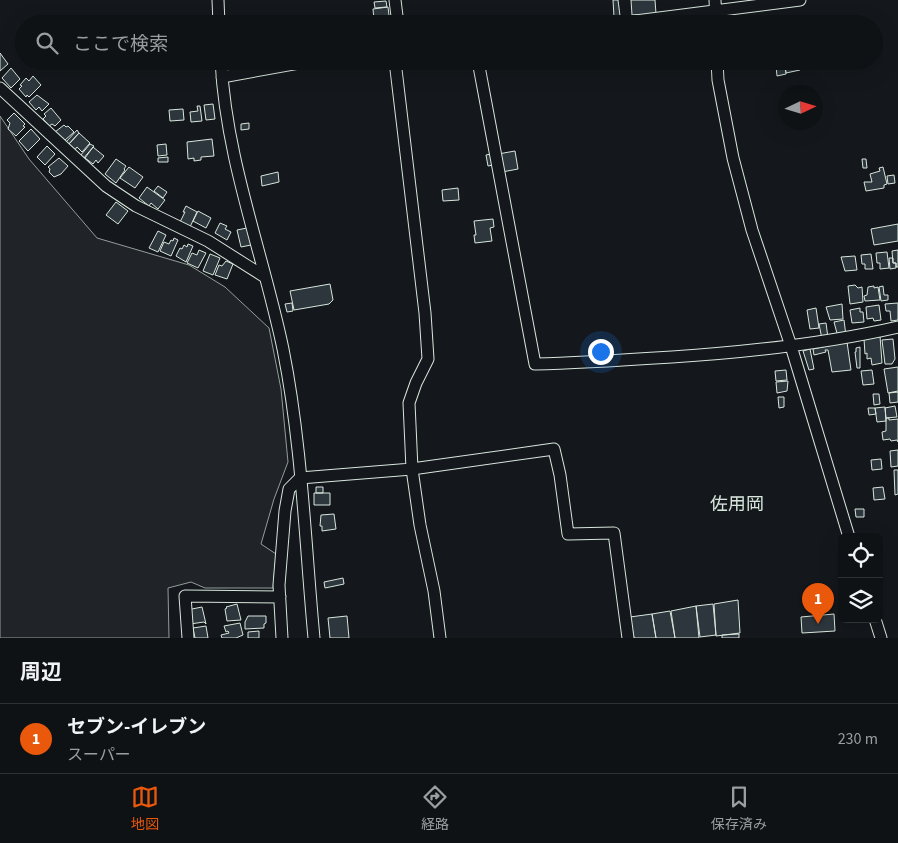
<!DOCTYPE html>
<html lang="ja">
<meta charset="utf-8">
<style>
:root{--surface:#0f1215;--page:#181b1e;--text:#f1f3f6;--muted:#9b9ea0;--line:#2f3234;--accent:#ea580c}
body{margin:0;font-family:"Source Sans 3","Noto Sans JP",sans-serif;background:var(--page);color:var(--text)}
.controls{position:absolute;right:15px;bottom:15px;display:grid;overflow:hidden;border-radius:8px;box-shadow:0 5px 20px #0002}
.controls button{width:45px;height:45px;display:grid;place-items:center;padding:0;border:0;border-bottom:1px solid var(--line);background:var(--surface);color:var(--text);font:25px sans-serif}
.compass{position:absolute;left:778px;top:85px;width:45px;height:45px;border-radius:50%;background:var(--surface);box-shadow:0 5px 20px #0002;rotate:86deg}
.you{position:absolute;left:600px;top:351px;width:18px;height:18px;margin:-12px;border:4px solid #fff;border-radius:50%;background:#1a73e8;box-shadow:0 0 0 8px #1a73e833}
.badge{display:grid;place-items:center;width:32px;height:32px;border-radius:50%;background:var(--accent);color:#fff;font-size:16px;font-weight:700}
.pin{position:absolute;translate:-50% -41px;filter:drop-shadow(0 1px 2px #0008)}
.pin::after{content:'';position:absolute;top:26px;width:18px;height:15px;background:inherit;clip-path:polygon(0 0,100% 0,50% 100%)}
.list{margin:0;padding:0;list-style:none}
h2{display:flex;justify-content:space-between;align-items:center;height:65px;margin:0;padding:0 20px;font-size:21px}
h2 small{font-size:16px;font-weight:400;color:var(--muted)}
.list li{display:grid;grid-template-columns:32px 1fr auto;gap:15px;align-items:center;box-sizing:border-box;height:70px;padding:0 20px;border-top:1px solid var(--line)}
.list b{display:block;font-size:19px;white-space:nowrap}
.list p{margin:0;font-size:16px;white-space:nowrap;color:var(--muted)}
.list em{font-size:16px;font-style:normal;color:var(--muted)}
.icon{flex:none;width:28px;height:28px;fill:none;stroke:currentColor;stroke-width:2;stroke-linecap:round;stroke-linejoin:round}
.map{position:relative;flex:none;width:898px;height:638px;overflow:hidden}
.search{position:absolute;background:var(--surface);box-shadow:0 5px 20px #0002;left:15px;right:15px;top:15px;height:55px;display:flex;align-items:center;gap:12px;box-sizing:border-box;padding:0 18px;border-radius:28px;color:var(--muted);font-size:19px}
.sheet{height:135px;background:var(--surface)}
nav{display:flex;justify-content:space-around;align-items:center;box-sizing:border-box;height:70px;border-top:1px solid var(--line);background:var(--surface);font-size:14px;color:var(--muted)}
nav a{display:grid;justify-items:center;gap:2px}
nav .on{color:var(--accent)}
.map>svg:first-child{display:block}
.green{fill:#202428;stroke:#939e99}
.building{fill:#2c363c;stroke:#d8e6dc}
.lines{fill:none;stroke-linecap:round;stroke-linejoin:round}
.minor-casing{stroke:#d8e6dc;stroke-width:13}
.minor{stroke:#14181c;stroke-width:11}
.labels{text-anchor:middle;stroke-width:4;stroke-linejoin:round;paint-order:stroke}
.quarter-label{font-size:18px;fill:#d8e6dc;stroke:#14181c}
</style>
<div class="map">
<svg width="898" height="638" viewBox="0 0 898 638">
<rect width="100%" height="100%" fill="#14181c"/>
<path class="green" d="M 0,116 L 29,159 L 97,238 L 189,265 L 225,287 L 269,328 L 281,389 L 288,462 L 274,499 L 261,544 L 276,554 L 273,588 L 205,588 L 191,582 L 168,588 L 169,638 L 0,638 Z"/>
<path class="building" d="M 613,0 L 618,0 L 620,16 L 614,17 Z
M 631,0 L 655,0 L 656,14 L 632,15 Z
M 386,1 L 387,7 L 375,8 L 374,2 Z
M 388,7 L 390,24 L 368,24 L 370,21 L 374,20 L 373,9 Z
M 469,20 L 469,24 L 446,24 L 446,21 Z
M 0,53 L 8,64 L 0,71 Z
M 785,65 L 786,74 L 777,76 L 776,66 Z
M 785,66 L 799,66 L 800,70 L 786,73 Z
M 11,68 L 20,79 L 11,88 L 2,78 Z
M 33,76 L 41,85 L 29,97 L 27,95 L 26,97 L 19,89 L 22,86 L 20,85 L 26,78 L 29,81 Z
M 37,95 L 49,104 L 42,111 L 39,107 L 36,110 L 29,102 Z
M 213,104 L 215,119 L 206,120 L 204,105 Z
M 197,106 L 200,106 L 202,121 L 191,122 L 190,112 L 198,111 Z
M 51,108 L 61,120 L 55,126 L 52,124 L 49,126 L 43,119 L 46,116 L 44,114 Z
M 183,109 L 184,120 L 170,121 L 169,110 Z
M 14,113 L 25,124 L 23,126 L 25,127 L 16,136 L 8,129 L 10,123 L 7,120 Z
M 249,123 L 249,129 L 241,130 L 241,124 Z
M 64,125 L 66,127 L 68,126 L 74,132 L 64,141 L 55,132 Z
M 31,129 L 40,139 L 28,151 L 19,141 Z
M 77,130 L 79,133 L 68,145 L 66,142 Z
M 79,133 L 90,143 L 82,152 L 77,147 L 74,151 L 68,145 Z
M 212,139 L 214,156 L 201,157 L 201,160 L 194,161 L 194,158 L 188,159 L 187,142 Z
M 90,144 L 94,146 L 83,159 L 80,156 Z
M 166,144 L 167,155 L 158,156 L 157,145 Z
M 47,146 L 55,154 L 45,165 L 37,157 Z
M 93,147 L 104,156 L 98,163 L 96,160 L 93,164 L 85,158 Z
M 515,151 L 518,169 L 502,172 L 498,154 Z
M 491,154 L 493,165 L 488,166 L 486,155 Z
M 168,157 L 168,162 L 158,162 L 158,158 Z
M 59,158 L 68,166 L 61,174 L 54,177 L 49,172 L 50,169 L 48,167 Z
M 116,159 L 126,166 L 124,169 L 125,170 L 116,183 L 105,174 Z
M 862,159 L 866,159 L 867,168 L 863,168 Z
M 129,167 L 143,177 L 135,188 L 120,178 Z
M 883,167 L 887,184 L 884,185 L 884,188 L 866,191 L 864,182 L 872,182 L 870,174 L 880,171 L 879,168 Z
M 278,172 L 279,182 L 262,186 L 261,176 Z
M 894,175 L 895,183 L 888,184 L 887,176 Z
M 158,186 L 167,192 L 163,198 L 154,191 Z
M 147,187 L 165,200 L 158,209 L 151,203 L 149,206 L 139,198 Z
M 458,188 L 459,200 L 443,201 L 442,190 Z
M 116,202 L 128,211 L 118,224 L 106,215 Z
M 186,206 L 197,212 L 190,227 L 180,222 L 185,212 L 183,212 Z
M 198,211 L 211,218 L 206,228 L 193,221 Z
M 493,219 L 494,227 L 490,228 L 492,241 L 475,243 L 474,235 L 476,235 L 474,221 Z
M 220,223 L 227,226 L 225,229 L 231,232 L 227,240 L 215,233 Z
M 898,224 L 898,241 L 874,245 L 871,229 Z
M 247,228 L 251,245 L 241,247 L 237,230 Z
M 158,231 L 166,235 L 158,252 L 149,248 Z
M 174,238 L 178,240 L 171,256 L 160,251 L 164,242 L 169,244 L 171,240 L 173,241 Z
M 188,244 L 193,246 L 186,262 L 176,256 L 180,248 L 182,249 L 184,245 L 187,247 Z
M 199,250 L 206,253 L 198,268 L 187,263 L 192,253 L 197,255 Z
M 898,250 L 898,267 L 896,267 L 896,263 L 893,263 L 892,251 Z
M 887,252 L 889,268 L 880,269 L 880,263 L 877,263 L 876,253 Z
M 210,254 L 220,258 L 213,275 L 203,271 Z
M 871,254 L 873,269 L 865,269 L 865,264 L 862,264 L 861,255 Z
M 855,256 L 857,270 L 845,271 L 841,257 Z
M 889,258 L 893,258 L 893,263 L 896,263 L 896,268 L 890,269 Z
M 226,261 L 233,264 L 227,279 L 215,275 L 219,265 L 222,266 Z
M 330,284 L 333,300 L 329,304 L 294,310 L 290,291 Z
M 855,285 L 858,288 L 862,287 L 863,302 L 850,304 L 848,286 Z
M 874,286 L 874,288 L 878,287 L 880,300 L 865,301 L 864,296 L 867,295 L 868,287 Z
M 883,286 L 884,295 L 888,295 L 888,300 L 881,301 L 879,287 Z
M 292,303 L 293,311 L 287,312 L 285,304 Z
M 898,303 L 898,320 L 891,321 L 890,311 L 886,311 L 885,304 Z
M 842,304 L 843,319 L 830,320 L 826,307 Z
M 879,305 L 881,320 L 874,321 L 873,318 L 867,319 L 866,307 Z
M 816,308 L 819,328 L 810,329 L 807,310 Z
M 860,308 L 860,312 L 863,312 L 864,322 L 852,323 L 850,310 Z
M 844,320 L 846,336 L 838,337 L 834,322 Z
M 826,323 L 828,338 L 822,339 L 819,324 Z
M 880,336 L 882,363 L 872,365 L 871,358 L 867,359 L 867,353 L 865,354 L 864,339 Z
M 893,339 L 895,359 L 892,364 L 885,364 L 882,340 Z
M 847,342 L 851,370 L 832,372 L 828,350 L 825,350 L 826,352 L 814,355 L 813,349 Z
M 860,347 L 860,368 L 857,368 L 855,352 L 856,352 L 856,348 Z
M 810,349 L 814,369 L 809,370 L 803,351 Z
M 898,367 L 898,391 L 888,393 L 884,369 Z
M 786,370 L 787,380 L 776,381 L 775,371 Z
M 872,370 L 874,384 L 863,385 L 861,371 Z
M 788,381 L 787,391 L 777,393 L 776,382 Z
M 898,392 L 898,402 L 890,403 L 889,393 Z
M 873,394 L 879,394 L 880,404 L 874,405 Z
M 778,397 L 784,397 L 784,407 L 779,408 Z
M 895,406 L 897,417 L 886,418 L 885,408 Z
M 885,407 L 886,421 L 877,422 L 875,408 Z
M 868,408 L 875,408 L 876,414 L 869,415 Z
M 886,418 L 889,418 L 889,420 L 898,419 L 898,442 L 897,440 L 891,441 L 890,439 L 883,440 L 882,432 L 886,431 Z
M 898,450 L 898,466 L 891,467 L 890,451 Z
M 881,459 L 882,469 L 872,470 L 871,460 Z
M 894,470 L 898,470 L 898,494 L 895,495 Z
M 316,487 L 323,487 L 323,493 L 316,493 Z
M 883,487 L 885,499 L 874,500 L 873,488 Z
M 314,493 L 330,493 L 330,505 L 314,505 Z
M 855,509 L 864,509 L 864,517 L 856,517 Z
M 334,514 L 336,529 L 322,531 L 322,526 L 320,526 L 321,515 Z
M 343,578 L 344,584 L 325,588 L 324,582 Z
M 738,600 L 740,633 L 716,636 L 714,604 Z
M 237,604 L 241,620 L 227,621 L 225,609 L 227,608 L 226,607 Z
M 713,604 L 716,635 L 700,637 L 696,606 Z
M 696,606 L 699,638 L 675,638 L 671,611 Z
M 202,607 L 206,624 L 204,622 L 190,624 L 187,610 Z
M 670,611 L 675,638 L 656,638 L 652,614 Z
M 652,614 L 656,638 L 634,638 L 630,617 Z
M 834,614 L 835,631 L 802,633 L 801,617 Z
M 248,616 L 266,616 L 266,623 L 264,624 L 264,628 L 245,629 L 245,622 Z
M 347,616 L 349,638 L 330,638 L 328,618 Z
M 240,623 L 243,635 L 236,638 L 222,638 L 221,635 L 229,633 L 228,631 L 226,632 L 224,626 Z
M 206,626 L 208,638 L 195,638 L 193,628 Z
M 259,631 L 259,638 L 248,638 L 248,632 Z
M 739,634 L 739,638 L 722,638 L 722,635 Z"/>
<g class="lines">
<defs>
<path id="minor" d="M 218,0 L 219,24
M 395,0 L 398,24
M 715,0 L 716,24
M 612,24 L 800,0
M 221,61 C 226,160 263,253 283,349 C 302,444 305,542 314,638
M 395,61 L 425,313 L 428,359 L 416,383 L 409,403 L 412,469 L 420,525 L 434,591 L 440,638
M 478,61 L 535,364 C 581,363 626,360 672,357 C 748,352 823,344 898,327
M 717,61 L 718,80 L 733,158 L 752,230 L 791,346 L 849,537
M 222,77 L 310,61
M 0,88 L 106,186 L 136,206 L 208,241 L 265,277
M 875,619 L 881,638
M 188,638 L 185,596 L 280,597
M 282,638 L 279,585 L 285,511 L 289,489 L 300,478 L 412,469 L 554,449 L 560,475 L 568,534 L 614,533 L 628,638"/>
</defs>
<use href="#minor" class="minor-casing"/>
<use href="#minor" class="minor"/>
</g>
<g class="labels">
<g class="quarter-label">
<text x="737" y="510">佐用岡</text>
</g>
</g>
</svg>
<div class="controls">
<button><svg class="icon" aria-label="locate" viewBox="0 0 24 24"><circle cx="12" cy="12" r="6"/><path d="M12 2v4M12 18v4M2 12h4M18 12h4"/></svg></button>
<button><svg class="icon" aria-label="layers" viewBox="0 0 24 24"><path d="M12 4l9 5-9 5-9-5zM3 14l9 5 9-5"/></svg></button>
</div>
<svg class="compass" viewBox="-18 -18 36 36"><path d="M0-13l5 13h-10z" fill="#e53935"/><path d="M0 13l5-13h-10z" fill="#9b9ea0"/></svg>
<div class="you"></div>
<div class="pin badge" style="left:818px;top:624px">1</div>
<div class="search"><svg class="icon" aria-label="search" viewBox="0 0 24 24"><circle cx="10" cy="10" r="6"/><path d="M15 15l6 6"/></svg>ここで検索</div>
</div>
<section class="sheet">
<h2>周辺<small></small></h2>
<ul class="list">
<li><span class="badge">1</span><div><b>セブン-イレブン</b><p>スーパー</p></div><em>230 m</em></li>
</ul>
</section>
<nav>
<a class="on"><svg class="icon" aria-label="map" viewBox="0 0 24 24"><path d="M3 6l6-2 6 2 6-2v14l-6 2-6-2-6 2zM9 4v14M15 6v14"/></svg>地図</a>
<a><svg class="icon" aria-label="directions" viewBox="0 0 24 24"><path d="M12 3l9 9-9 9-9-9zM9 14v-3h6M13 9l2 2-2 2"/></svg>経路</a>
<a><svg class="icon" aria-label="saved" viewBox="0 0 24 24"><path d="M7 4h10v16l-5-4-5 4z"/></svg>保存済み</a>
</nav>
